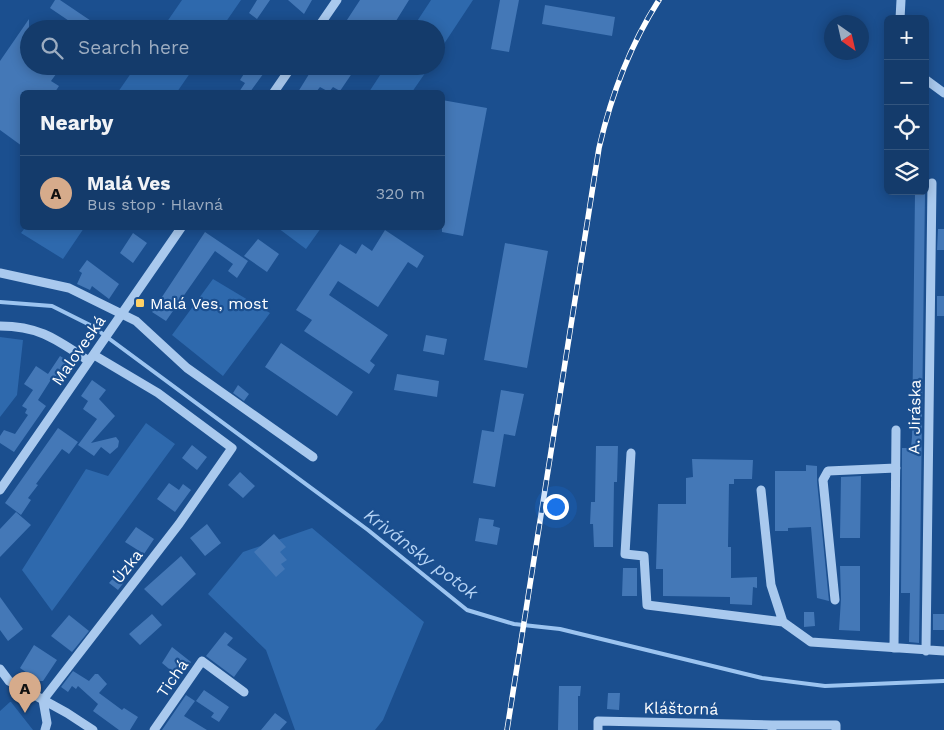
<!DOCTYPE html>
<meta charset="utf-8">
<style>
:root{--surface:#143b6b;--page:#214673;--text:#f1f3f6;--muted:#9dadc1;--line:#33557e;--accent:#d6ab8b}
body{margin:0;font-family:"Work Sans",sans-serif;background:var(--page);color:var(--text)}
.controls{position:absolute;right:15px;top:15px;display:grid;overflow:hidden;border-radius:8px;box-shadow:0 2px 12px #0003}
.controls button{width:45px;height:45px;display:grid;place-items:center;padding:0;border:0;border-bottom:1px solid var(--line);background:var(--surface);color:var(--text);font:25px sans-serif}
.compass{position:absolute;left:824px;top:15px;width:45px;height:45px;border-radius:50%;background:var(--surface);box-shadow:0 2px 12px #0003;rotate:146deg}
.you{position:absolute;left:555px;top:506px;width:18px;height:18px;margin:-12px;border:4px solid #fff;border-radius:50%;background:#1a73e8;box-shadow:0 0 0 8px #1a73e833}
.badge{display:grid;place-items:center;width:32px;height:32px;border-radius:50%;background:var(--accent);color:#111;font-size:16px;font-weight:700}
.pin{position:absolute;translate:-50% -41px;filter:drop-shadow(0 1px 2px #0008)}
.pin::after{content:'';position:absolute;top:26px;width:18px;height:15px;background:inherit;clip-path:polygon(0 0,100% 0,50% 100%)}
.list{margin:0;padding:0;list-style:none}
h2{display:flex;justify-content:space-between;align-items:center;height:65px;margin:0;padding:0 20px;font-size:21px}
h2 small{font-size:16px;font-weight:400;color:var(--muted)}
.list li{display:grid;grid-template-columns:32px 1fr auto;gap:15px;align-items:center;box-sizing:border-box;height:75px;padding:0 20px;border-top:1px solid var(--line)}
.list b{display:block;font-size:19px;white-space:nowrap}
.list p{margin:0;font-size:16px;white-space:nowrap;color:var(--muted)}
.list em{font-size:16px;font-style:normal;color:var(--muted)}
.icon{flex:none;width:28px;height:28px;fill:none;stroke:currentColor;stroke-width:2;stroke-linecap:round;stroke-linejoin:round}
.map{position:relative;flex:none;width:944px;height:730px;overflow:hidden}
.search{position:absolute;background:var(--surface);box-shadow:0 2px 12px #0003;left:20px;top:20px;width:425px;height:55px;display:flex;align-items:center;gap:12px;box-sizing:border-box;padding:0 18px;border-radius:28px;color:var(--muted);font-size:19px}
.panel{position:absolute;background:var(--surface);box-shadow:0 2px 12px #0003;left:20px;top:90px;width:425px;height:140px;border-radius:8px}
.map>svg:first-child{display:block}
.green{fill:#2e69ad}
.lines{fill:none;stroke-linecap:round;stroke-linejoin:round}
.stream{stroke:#9cc4f0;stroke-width:4}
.building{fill:#4478b7}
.minor{stroke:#a9c9ee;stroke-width:9}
.rail-casing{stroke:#fff;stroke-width:5.5}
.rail{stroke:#1b4f8f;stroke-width:4;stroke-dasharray:11;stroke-linecap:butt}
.poi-dot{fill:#ffd166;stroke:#1b4f8f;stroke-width:2}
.labels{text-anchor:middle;stroke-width:4.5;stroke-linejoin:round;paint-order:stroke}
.poi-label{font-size:16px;fill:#fff;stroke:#1b4f8f;text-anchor:start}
.street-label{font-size:16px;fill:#fff;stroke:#1b4f8f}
.water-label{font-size:18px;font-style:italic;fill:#b5d3f5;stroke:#1b4f8f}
</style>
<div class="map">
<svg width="944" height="730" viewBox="0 0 944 730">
<rect width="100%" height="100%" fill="#1b4f8f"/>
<path class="green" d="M 182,0 L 241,0 L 221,29 L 162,29 Z
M 431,0 L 473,0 L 436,56 L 436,29 L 412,29 Z
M 136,66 L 195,66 L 177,92 L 118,92 Z
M 386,66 L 430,66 L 412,92 L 369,92 Z
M 25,228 L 84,228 L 63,259 L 21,233 Z
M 278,228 L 321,228 L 306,249 Z
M 213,279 L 270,313 L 223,376 L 172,335 Z
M 0,337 L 23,340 L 17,395 L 0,417 Z
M 146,423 L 175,444 L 52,611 L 22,570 L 86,469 L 108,476 Z
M 312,528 L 424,622 L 383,720 L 375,730 L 295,730 L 266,650 L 208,594 L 243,552 Z
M 10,702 L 11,702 L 33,730 L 0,730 L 0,711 Z"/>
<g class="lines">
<path class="stream" d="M 0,302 L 52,306 L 92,326 L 368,530 L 467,610 L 514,624 L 560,629 L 762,678 L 825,686 L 944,681"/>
</g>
<path class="building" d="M 55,0 L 60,0 L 103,29 L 81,29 L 50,8 Z
M 257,0 L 270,0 L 257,19 L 249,13 Z
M 288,0 L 312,0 L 304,14 Z
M 360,0 L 409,0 L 391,29 L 354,29 L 345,23 Z
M 500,0 L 519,0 L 509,52 L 491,49 Z
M 545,5 L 615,17 L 612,36 L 542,24 Z
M 29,19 L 29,66 L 62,66 L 51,81 L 59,86 L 55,92 L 22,92 L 22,146 L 0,130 L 0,61 Z
M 249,66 L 269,66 L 250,92 L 239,92 L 245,83 L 240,80 Z
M 314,66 L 357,66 L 340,91 L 333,87 L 329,92 L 320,87 L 316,92 L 298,92 Z
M 442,100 L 487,108 L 463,236 L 442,232 Z
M 915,193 L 925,193 L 919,643 L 909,642 L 910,593 L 901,593 L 902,448 L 911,448 L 912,437 Z
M 938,229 L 944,229 L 944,250 L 937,250 Z
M 385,230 L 424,256 L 417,268 L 408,262 L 378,307 L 338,281 L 329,295 L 388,335 L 370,361 L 375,365 L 369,374 L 304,331 L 312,320 L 296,310 L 340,244 L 356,254 L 362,244 L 372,251 Z
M 205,232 L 248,261 L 237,278 L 228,271 L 233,264 L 215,251 L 166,321 L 152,312 Z
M 133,233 L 147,243 L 133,263 L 120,253 Z
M 258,239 L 279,254 L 267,272 L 244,256 Z
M 505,243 L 548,251 L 527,368 L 484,360 Z
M 87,260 L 119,284 L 109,299 L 92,286 L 90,290 L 77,284 L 82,273 L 79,271 Z
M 937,296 L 944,296 L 944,316 L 937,316 Z
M 426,335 L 447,339 L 444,355 L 423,351 Z
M 281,343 L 353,392 L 337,416 L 265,367 Z
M 60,356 L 74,365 L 61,383 L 52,378 L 38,400 L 46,406 L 14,452 L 0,443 L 0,436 L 4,430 L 15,434 L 28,415 L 25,413 L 27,409 L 22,406 L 33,390 L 24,384 L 36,366 L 48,374 Z
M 397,374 L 439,381 L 437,397 L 394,390 Z
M 92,380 L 106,390 L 99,399 L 115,416 L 91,443 L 116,437 L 119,441 L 118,447 L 110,454 L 101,447 L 94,456 L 78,445 L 97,419 L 83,409 L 88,401 L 81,396 Z
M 238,385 L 249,394 L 244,401 L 233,393 Z
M 501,390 L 524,394 L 515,436 L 504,434 L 495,487 L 473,483 L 482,430 L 494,432 Z
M 58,428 L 78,442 L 69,454 L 62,449 L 36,484 L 38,485 L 28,498 L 31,500 L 21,515 L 5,503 Z
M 192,445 L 207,457 L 197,470 L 182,458 Z
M 596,446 L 618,446 L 617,482 L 614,482 L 613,547 L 594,547 L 593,524 L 590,524 L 591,502 L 595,502 Z
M 692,459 L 753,460 L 752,479 L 734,479 L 734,484 L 729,484 L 728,547 L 731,547 L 731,578 L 757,577 L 757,588 L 753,587 L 752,605 L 730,604 L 730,597 L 663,596 L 663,569 L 656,569 L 658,504 L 686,504 L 686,478 L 693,477 Z
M 806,465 L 817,466 L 817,481 L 829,601 L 817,598 L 811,527 L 788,528 L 788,531 L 775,531 L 775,471 L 806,471 Z
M 240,472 L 255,486 L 243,498 L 228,485 Z
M 861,476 L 860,538 L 840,538 L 841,477 Z
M 169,483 L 179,490 L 183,484 L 191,490 L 175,512 L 157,499 Z
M 16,512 L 31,525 L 0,557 L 0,529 Z
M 479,518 L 494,520 L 493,526 L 500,528 L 497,545 L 475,541 Z
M 207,524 L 221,543 L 205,556 L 190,538 Z
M 136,527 L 154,539 L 144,554 L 125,542 Z
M 274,534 L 286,547 L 280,552 L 287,560 L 281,564 L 285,569 L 276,577 L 254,552 Z
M 181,556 L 196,574 L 162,606 L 144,589 Z
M 840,566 L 860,566 L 860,631 L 839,630 L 841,599 Z
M 623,568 L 637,568 L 637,596 L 622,596 Z
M 117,574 L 125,581 L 118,590 L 109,583 Z
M 0,597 L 23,629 L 8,641 L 0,630 Z
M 804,612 L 814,612 L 815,626 L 804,627 Z
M 152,614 L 162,625 L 140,645 L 129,634 Z
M 933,614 L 944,614 L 944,630 L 933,630 Z
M 69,615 L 89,631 L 72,652 L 51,636 Z
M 225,632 L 233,638 L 227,645 L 247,659 L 234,677 L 206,656 Z
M 34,645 L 57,660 L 43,681 L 39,681 L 20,668 Z
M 172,647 L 191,662 L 180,678 L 162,663 Z
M 73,671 L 89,681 L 95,674 L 98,674 L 107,684 L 99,693 L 122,710 L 124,708 L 138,717 L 130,730 L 119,730 L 93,711 L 98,704 L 78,686 L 76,689 L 72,686 L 68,692 L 61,687 Z
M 559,686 L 581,686 L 580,696 L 578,696 L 578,730 L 558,730 Z
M 204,690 L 229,707 L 219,722 L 211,717 L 214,713 L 196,701 Z
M 608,693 L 620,693 L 619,710 L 607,709 Z
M 186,695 L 195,701 L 184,716 L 207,730 L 162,730 Z
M 275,713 L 287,722 L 280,730 L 261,730 Z"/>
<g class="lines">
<path class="minor" d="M 900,19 L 901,0
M 317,29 L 337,0
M 925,79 L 944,93
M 274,92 L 292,66
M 0,273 L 69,288 L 136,321 L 187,368 L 313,457
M 0,326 C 40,326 57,340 89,361
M 631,453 L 625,554 L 644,556 L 647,605 L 783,622
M 0,490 L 181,228
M 761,490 L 771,585 L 783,622 L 811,642 L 944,651
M 835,600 L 823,480 L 828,471 L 896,468
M 894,648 L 896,430
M 926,651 L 932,183
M 0,669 L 9,681 L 67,713 L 93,730
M 43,700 L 179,524 L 232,448 L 158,393 L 94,355
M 43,700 L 47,723 L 45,730
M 772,729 L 772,725 L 836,725 L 836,730
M 154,730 L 202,661 L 244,692
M 598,730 L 598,721 L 772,725"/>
<defs>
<path id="rail" d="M 507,730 L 599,148 C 611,96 630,45 659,0"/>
</defs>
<use href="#rail" class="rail-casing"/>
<use href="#rail" class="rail"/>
</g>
<rect class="poi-dot" x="135" y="298" width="10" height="10" rx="2.5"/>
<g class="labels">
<g class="poi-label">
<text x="150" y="309">Malá Ves, most</text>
</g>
<g class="street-label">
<text transform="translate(78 350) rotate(-55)" y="6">Maloveská</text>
<text transform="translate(914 417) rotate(-89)" y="6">A. Jiráska</text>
<text transform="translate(127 566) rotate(-52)" y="6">Úzka</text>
<text transform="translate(172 678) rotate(-55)" y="6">Tichá</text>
<text transform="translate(681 708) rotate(1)" y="6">Kláštorná</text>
</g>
<g class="water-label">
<text transform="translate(421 554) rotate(37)" y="6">Krivánsky potok</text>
</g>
</g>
</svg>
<div class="controls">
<button>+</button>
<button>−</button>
<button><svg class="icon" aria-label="locate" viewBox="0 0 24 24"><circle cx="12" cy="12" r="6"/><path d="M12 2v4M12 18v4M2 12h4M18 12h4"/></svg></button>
<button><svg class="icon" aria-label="layers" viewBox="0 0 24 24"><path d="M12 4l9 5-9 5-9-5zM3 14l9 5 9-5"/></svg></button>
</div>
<svg class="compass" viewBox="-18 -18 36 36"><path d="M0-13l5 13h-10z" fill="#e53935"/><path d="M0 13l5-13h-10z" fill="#9dadc1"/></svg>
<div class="you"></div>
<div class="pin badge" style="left:25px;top:713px">A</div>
<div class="search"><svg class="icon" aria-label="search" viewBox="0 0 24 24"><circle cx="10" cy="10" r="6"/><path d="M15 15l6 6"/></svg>Search here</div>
<section class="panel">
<h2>Nearby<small></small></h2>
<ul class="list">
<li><span class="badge">A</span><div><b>Malá Ves</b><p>Bus stop · Hlavná</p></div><em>320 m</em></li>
</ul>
</section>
</div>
